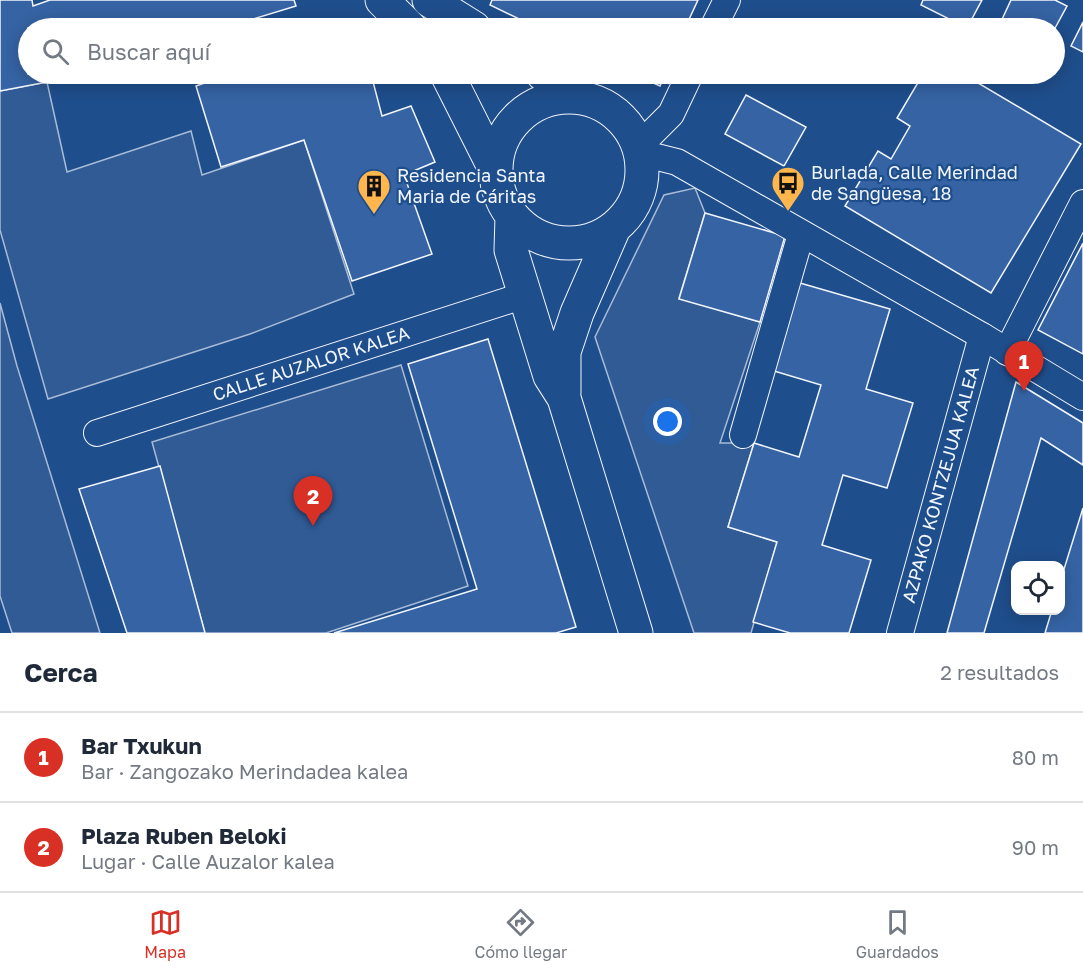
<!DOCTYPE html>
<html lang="es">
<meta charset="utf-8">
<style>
:root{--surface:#fff;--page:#f2f2f3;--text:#1f2937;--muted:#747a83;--line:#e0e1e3;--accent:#d93025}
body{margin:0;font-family:"Golos Text",sans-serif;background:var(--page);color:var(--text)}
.controls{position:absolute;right:18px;bottom:18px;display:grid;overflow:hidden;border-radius:12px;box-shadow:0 3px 15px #0003}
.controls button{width:54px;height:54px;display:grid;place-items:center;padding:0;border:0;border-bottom:2px solid var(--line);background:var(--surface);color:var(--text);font:30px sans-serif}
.you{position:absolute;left:668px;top:422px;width:21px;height:21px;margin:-15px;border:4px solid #fff;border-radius:50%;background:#1a73e8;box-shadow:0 0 0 9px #1a73e833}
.badge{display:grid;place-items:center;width:39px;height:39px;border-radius:50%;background:var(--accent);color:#fff;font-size:20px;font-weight:700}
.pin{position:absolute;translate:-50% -50px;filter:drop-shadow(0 2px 3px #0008)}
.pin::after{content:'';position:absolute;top:32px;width:21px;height:18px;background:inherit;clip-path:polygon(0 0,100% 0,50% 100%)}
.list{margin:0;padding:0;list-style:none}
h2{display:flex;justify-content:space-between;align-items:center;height:78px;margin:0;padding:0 24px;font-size:26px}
h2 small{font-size:20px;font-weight:400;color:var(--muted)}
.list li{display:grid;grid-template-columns:39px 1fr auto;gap:18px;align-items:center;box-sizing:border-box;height:90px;padding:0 24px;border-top:2px solid var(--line)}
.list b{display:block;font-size:22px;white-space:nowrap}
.list p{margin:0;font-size:20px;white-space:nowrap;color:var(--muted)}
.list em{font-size:20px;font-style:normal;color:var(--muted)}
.icon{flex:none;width:33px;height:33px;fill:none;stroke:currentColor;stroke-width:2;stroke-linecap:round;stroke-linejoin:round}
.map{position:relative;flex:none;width:1083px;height:633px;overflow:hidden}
.search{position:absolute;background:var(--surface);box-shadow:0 3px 15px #0003;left:18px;right:18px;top:18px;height:66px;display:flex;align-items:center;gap:15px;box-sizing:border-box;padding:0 21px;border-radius:33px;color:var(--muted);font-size:22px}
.sheet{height:258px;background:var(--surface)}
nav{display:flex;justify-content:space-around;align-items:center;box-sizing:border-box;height:84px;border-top:2px solid var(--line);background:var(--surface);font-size:16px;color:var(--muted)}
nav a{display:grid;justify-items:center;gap:3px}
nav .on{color:var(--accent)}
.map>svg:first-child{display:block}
.built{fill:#305b95;stroke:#a8bbd7;stroke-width:1.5}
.building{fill:#3563a3;stroke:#f2f6ff;stroke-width:1.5}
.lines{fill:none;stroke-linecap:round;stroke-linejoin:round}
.minor-casing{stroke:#f2f6ff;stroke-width:28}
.secondary-casing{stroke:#f2f6ff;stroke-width:35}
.minor{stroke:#1f4e8c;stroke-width:26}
.secondary{stroke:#1f4e8c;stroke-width:33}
.labels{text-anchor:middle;stroke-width:4.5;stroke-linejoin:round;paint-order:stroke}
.poi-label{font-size:18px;fill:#f2f6ff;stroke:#1f4e8c;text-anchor:start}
.street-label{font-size:18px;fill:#f2f6ff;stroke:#1f4e8c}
</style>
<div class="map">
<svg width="1083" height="633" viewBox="0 0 1083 633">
<rect width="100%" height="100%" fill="#1f4e8c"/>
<path class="built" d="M 47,82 L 67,172 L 191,131 L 202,175 L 304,140 L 354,294 L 250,334 L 48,399 L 0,230 L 0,91 Z
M 695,188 L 705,213 L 679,298 L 760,322 L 720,443 L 754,443 L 728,527 L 777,542 L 751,633 L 694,633 L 595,337 L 664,195 Z
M 0,303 L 17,366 L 100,633 L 12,633 L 0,596 Z
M 401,365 L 468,586 L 326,633 L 205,633 L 152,442 Z"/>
<path class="building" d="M 0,0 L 32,0 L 33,6 L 50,0 L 294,0 L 296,6 L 224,28 L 28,28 L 28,74 L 75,74 L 47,82 L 0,91 Z
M 492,0 L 698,0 L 685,28 L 538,28 L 490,5 Z
M 923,0 L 982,0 L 967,28 L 921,5 Z
M 1011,0 L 1055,0 L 1067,6 L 1054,30 L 1054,28 L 998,28 Z
M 1083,22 L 1083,52 L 1071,46 Z
M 231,74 L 371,74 L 382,116 L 411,106 L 435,162 L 404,175 L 432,254 L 352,281 L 304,140 L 221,167 L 196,86 Z
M 633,74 L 665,74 L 660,86 Z
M 923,74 L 963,74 L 1081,144 L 991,293 L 845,206 L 878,151 L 891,159 L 910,126 L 897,118 Z
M 746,95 L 806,127 L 784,166 L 725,134 Z
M 705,213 L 785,236 L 760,322 L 679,299 Z
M 1083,243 L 1083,354 L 1038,330 Z
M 800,283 L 890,309 L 866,389 L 913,403 L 887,488 L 843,475 L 822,545 L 871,560 L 849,633 L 790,633 L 753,622 L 777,542 L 728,527 L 754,443 L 799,457 L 821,385 L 774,371 Z
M 488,339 L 576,627 L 556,633 L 334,633 L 477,589 L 408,364 Z
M 1016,382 L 1083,423 L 1083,465 L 1041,438 L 984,633 L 947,633 Z
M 160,466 L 205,633 L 127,633 L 79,489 Z
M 1083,508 L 1083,633 L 1045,633 L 1052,610 L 1060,610 L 1060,582 Z"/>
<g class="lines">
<defs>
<g id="minor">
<path d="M 713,28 L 727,0"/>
<path d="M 639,146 L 671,114 L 690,74"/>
<path d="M 641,153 L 677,162 L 982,336 L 1083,397"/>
<path d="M 1007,352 L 1083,203"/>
<path id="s1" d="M 97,433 L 525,295"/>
<path d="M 743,435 L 801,234"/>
<path id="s2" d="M 900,633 L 982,336"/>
</g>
<path id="secondary" d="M 382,0 L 410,28
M 429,0 L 474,28
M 447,74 L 495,169
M 543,74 L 580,97
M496 170a73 73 0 1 1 146 0a73 73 0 1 1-146 0Z
M 512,217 L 511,250 L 550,376 L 564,398 L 636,633
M 564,393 L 564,352 L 577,313 L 614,228"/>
</defs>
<use href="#minor" class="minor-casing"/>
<use href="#secondary" class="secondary-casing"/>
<use href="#minor" class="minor"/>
<use href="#secondary" class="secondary"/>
</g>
<defs>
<symbol id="bus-pin" viewBox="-11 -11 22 30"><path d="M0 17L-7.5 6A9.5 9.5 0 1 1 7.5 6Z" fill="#ffb74d" stroke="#1f4e8c"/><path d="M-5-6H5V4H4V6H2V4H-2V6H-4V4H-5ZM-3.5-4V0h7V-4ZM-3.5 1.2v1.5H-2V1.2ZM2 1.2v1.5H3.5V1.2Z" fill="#111"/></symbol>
<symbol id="building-pin" viewBox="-11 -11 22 30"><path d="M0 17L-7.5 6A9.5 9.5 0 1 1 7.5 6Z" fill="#ffb74d" stroke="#1f4e8c"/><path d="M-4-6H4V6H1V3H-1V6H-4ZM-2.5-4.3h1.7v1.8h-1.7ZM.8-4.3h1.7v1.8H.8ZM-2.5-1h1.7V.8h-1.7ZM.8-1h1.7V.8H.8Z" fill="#111"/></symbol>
</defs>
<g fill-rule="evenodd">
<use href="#bus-pin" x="769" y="164" width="38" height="52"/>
<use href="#building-pin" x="355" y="167" width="38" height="52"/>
</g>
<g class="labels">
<g class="poi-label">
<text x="811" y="179">Burlada, Calle Merindad<tspan x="811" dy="21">de Sangüesa, 18</tspan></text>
<text x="397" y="182">Residencia Santa<tspan x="397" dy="21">Maria de Cáritas</tspan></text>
</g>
<g class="street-label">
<text dy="6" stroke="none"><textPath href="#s1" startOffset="225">CALLE AUZALOR KALEA</textPath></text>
<text dy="6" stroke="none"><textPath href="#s2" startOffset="154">AZPAKO KONTZEJUA KALEA</textPath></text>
</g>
</g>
</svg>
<div class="controls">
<button><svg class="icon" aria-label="locate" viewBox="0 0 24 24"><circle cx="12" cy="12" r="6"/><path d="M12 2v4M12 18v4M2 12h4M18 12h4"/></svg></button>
</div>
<div class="you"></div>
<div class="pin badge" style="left:1024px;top:391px">1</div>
<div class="pin badge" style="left:313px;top:526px">2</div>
<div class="search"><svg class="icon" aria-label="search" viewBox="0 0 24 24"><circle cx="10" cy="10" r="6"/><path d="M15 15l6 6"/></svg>Buscar aquí</div>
</div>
<section class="sheet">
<h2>Cerca<small>2 resultados</small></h2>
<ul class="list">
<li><span class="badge">1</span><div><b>Bar Txukun</b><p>Bar · Zangozako Merindadea kalea</p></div><em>80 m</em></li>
<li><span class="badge">2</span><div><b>Plaza Ruben Beloki</b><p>Lugar · Calle Auzalor kalea</p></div><em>90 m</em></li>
</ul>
</section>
<nav>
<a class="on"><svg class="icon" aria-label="map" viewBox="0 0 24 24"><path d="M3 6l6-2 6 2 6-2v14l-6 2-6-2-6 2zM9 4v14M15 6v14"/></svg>Mapa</a>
<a><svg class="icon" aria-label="directions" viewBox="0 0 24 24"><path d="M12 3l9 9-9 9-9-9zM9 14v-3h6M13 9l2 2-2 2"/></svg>Cómo llegar</a>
<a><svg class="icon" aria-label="saved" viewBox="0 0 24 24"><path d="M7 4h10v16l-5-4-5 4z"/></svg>Guardados</a>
</nav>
